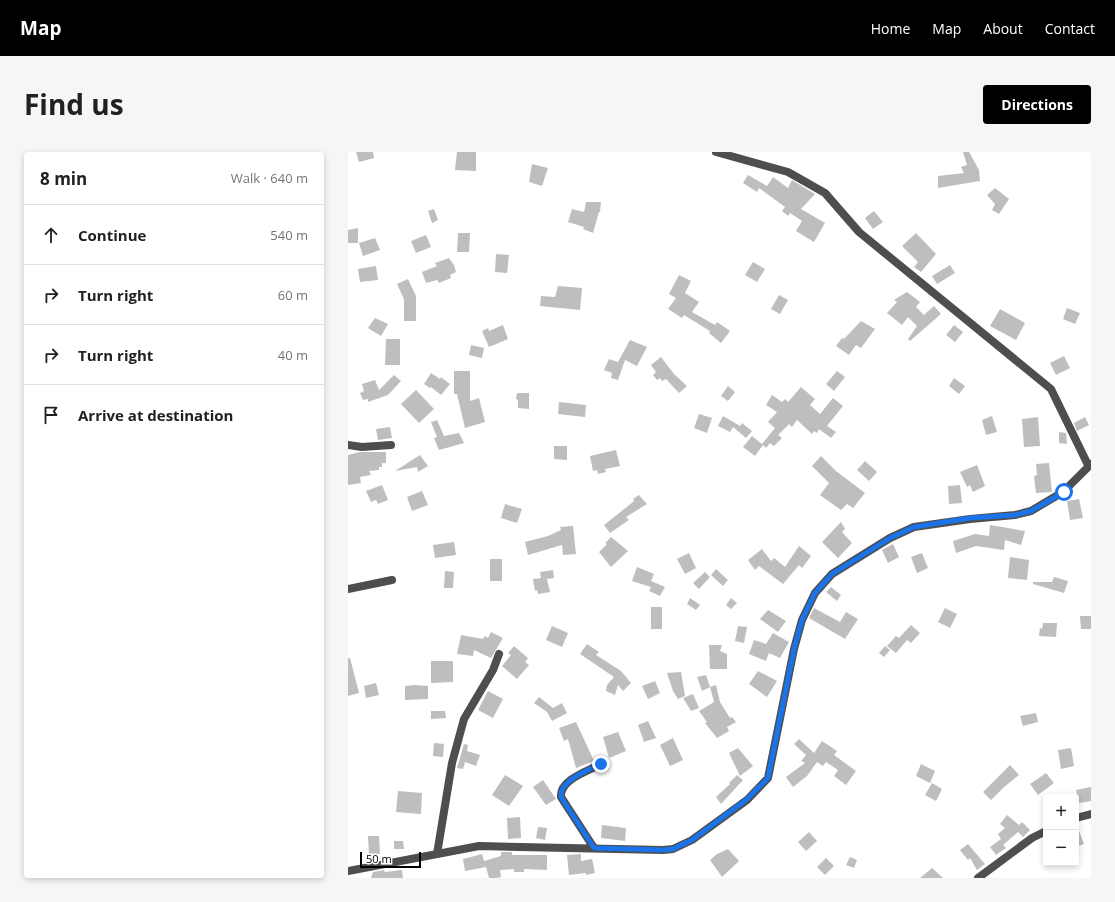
<!DOCTYPE html>
<meta charset="utf-8">
<style>
:root{--surface:#fff;--page:#f6f6f6;--text:#202124;--muted:#757577;--line:#e0e0e0;--accent:#000}
body{margin:0;font-family:"Open Sans",sans-serif;background:var(--page);color:var(--text)}
.controls{position:absolute;right:12px;bottom:12px;display:grid;overflow:hidden;border-radius:4px;box-shadow:0 2px 6px #0003}
.controls button{width:36px;height:36px;display:grid;place-items:center;padding:0;border:0;border-bottom:1px solid var(--line);background:var(--surface);color:var(--text);font:20px sans-serif}
.scale{position:absolute;left:12px;bottom:10px;width:61px;box-sizing:border-box;padding-left:4px;border:2px solid #000;border-top:0;font-size:11px;line-height:14px;white-space:nowrap;color:#000;-webkit-text-stroke:3px #fff;paint-order:stroke}
.stop{position:absolute;width:12px;height:12px;margin:-9px;border:3px solid #1a73e8;border-radius:50%;background:#fff}
.stop.end{background:#1a73e8;border-color:#fff;box-shadow:0 1px 4px #0008}
.list{margin:0;padding:0;list-style:none}
h2{display:flex;justify-content:space-between;align-items:center;height:52px;margin:0;padding:0 16px;font-size:17px}
h2 small{font-size:13px;font-weight:400;color:var(--muted)}
.list li{display:grid;grid-template-columns:26px 1fr auto;gap:12px;align-items:center;box-sizing:border-box;height:60px;padding:0 16px;border-top:1px solid var(--line)}
.list b{display:block;font-size:15px;white-space:nowrap}
.list em{font-size:13px;font-style:normal;color:var(--muted)}
.icon{flex:none;width:22px;height:22px;fill:none;stroke:currentColor;stroke-width:2;stroke-linecap:round;stroke-linejoin:round}
.map{position:relative;flex:none;width:743px;height:726px;overflow:hidden;border-radius:4px}
header{display:flex;align-items:center;gap:24px;box-sizing:border-box;height:56px;padding:0 20px;background:var(--accent);color:#fff}
header strong{font-size:19px}
nav{display:flex;gap:22px;margin-inline-start:auto;font-size:14px}
.intro{display:flex;align-items:center;justify-content:space-between;box-sizing:border-box;height:96px;padding:0 24px}
h1{margin:0;font-size:28px}
.button{padding:10px 18px;border-radius:4px;background:var(--accent);color:#fff;font-size:14px;font-weight:700}
main{display:flex;gap:24px;padding:0 24px}
aside{flex:1;background:var(--surface);border-radius:4px;box-shadow:0 2px 6px #0003}
.map>svg:first-child{display:block}
.building{fill:#bebebe}
.lines{fill:none;stroke-linecap:round;stroke-linejoin:round}
.street{stroke:#4e4e4e;stroke-width:8}
.route{stroke:#1a73e8;stroke-width:5}
</style>
<header>
<strong>Map</strong>
<nav><a>Home</a><a>Map</a><a>About</a><a>Contact</a></nav>
</header>
<div class="intro"><h1>Find us</h1><a class="button">Directions</a></div>
<main>
<aside>
<h2>8 min<small>Walk · 640 m</small></h2>
<ul class="list">
<li><svg class="icon" aria-label="ahead" viewBox="0 0 24 24"><path d="M12 20V5M6 11l6-6 6 6"/></svg><div><b>Continue</b></div><em>540 m</em></li>
<li><svg class="icon" aria-label="right" viewBox="0 0 24 24"><path d="M7 20v-9h11M14 6l5 5-5 5"/></svg><div><b>Turn right</b></div><em>60 m</em></li>
<li><svg class="icon" aria-label="right" viewBox="0 0 24 24"><path d="M7 20v-9h11M14 6l5 5-5 5"/></svg><div><b>Turn right</b></div><em>40 m</em></li>
<li><svg class="icon" aria-label="arrive" viewBox="0 0 24 24"><path d="M6 21V4h12l-3 4 3 4H6"/></svg><div><b>Arrive at destination</b></div></li>
</ul>
</aside>
<div class="map">
<svg width="743" height="726" viewBox="0 0 743 726">
<rect width="100%" height="100%" fill="#fff"/>
<path class="building" d="M 8,0 L 25,0 L 26,6 L 11,10 Z
M 109,0 L 128,0 L 128,19 L 107,18 Z
M 615,0 L 621,0 L 631,18 L 632,29 L 590,36 L 590,24 L 616,21 L 613,15 L 619,13 Z
M 184,12 L 200,16 L 194,34 L 181,30 Z
M 400,23 L 419,34 L 425,25 L 440,36 L 444,28 L 467,42 L 453,57 L 477,71 L 466,90 L 448,79 L 454,69 L 442,61 L 440,64 L 434,59 L 437,55 L 411,36 L 409,40 L 395,31 Z
M 647,36 L 661,47 L 651,62 L 644,58 L 647,52 L 639,43 Z
M 238,50 L 253,50 L 252,60 L 251,60 L 245,81 L 235,77 L 236,75 L 220,70 L 224,57 L 236,60 Z
M 86,57 L 90,68 L 84,71 L 80,59 Z
M 526,59 L 535,70 L 525,77 L 517,66 Z
M 10,76 L 10,91 L 0,91 L 0,78 Z
M 110,81 L 122,81 L 121,100 L 109,100 Z
M 568,81 L 588,102 L 573,120 L 566,115 L 570,110 L 554,94 Z
M 78,83 L 83,95 L 68,101 L 63,89 Z
M 27,86 L 32,98 L 15,104 L 11,91 Z
M 148,102 L 161,103 L 159,121 L 147,120 Z
M 101,106 L 106,113 L 108,120 L 102,123 L 103,126 L 91,131 L 89,128 L 78,131 L 74,120 L 89,114 L 87,111 Z
M 405,110 L 417,117 L 409,130 L 397,123 Z
M 602,113 L 607,121 L 589,132 L 584,124 Z
M 28,114 L 30,128 L 12,130 L 10,117 Z
M 331,123 L 343,129 L 337,141 L 351,150 L 344,160 L 367,173 L 369,170 L 382,179 L 373,191 L 361,181 L 362,179 L 336,163 L 334,166 L 320,157 L 328,146 L 321,142 Z
M 60,127 L 68,144 L 68,169 L 56,169 L 56,147 L 49,132 Z
M 210,134 L 234,136 L 232,158 L 192,154 L 193,144 L 207,145 Z
M 559,140 L 572,150 L 568,155 L 576,163 L 586,154 L 593,162 L 562,189 L 560,187 L 569,174 L 560,165 L 554,173 L 539,161 L 549,150 L 546,148 Z
M 431,143 L 440,148 L 432,162 L 423,157 Z
M 719,156 L 732,161 L 727,172 L 715,167 Z
M 652,157 L 677,171 L 668,188 L 642,174 Z
M 27,166 L 40,172 L 33,184 L 20,176 Z
M 513,169 L 527,177 L 513,196 L 508,193 L 501,203 L 488,194 L 494,186 L 496,187 Z
M 155,173 L 160,187 L 141,195 L 134,179 L 140,176 L 141,179 Z
M 606,173 L 615,180 L 607,190 L 598,183 Z
M 38,187 L 52,187 L 52,213 L 37,213 Z
M 282,188 L 299,195 L 289,214 L 277,208 L 270,228 L 263,226 L 264,221 L 256,218 L 261,207 L 270,210 Z
M 123,193 L 136,196 L 134,206 L 121,203 Z
M 716,204 L 722,216 L 708,223 L 702,211 Z
M 313,205 L 326,222 L 339,234 L 331,241 L 318,227 L 314,229 L 312,226 L 309,228 L 305,223 L 308,220 L 303,213 Z
M 106,219 L 122,219 L 122,249 L 131,246 L 137,270 L 117,276 L 109,242 L 106,242 Z
M 489,219 L 497,225 L 486,239 L 478,232 Z
M 83,221 L 92,227 L 93,225 L 102,232 L 93,243 L 83,235 L 82,236 L 76,232 Z
M 46,223 L 53,229 L 40,243 L 20,250 L 20,247 L 15,248 L 12,241 L 16,239 L 14,232 L 27,228 L 31,238 Z
M 606,226 L 617,234 L 611,242 L 601,234 Z
M 380,234 L 387,240 L 380,249 L 373,244 Z
M 453,235 L 467,247 L 462,253 L 472,262 L 485,246 L 495,254 L 479,274 L 488,280 L 483,286 L 471,277 L 469,281 L 466,279 L 464,282 L 449,268 L 444,275 L 441,272 L 430,283 L 434,286 L 426,294 L 422,291 L 418,296 L 415,293 L 407,304 L 395,295 L 404,284 L 414,292 L 427,276 L 420,270 L 429,260 L 418,253 L 424,243 L 434,250 L 437,247 L 440,250 Z
M 68,238 L 86,257 L 71,271 L 53,252 Z
M 169,241 L 181,241 L 181,257 L 170,256 L 170,248 L 168,247 Z
M 211,250 L 238,253 L 237,265 L 210,262 Z
M 351,262 L 364,266 L 359,281 L 346,276 Z
M 375,264 L 392,274 L 394,271 L 404,279 L 398,286 L 385,275 L 382,280 L 370,274 Z
M 644,264 L 649,280 L 638,283 L 634,268 Z
M 690,265 L 692,294 L 676,295 L 674,267 Z
M 737,265 L 741,273 L 729,279 L 726,271 Z
M 89,268 L 96,284 L 111,281 L 116,291 L 91,298 L 86,286 L 89,285 L 83,270 Z
M 42,275 L 44,286 L 30,288 L 28,277 Z
M 711,280 L 718,281 L 719,292 L 711,291 Z
M 206,294 L 219,294 L 219,308 L 206,307 Z
M 268,298 L 272,314 L 257,317 L 258,320 L 250,322 L 249,318 L 245,319 L 242,304 Z
M 12,300 L 38,300 L 38,311 L 34,311 L 34,315 L 31,315 L 31,318 L 21,319 L 23,323 L 12,325 L 13,331 L 0,333 L 0,303 Z
M 72,303 L 80,314 L 70,320 L 69,315 L 47,319 Z
M 473,304 L 488,319 L 517,341 L 505,356 L 499,352 L 493,358 L 472,343 L 481,331 L 464,314 Z
M 517,309 L 529,320 L 521,329 L 509,318 Z
M 701,311 L 704,340 L 688,341 L 686,324 L 689,323 L 688,312 Z
M 629,313 L 637,334 L 625,340 L 622,333 L 619,335 L 612,320 Z
M 34,333 L 40,348 L 30,352 L 28,348 L 23,350 L 18,339 Z
M 612,333 L 614,351 L 601,352 L 600,334 Z
M 74,339 L 80,353 L 64,359 L 59,345 Z
M 291,343 L 299,352 L 278,365 L 281,368 L 262,381 L 256,373 L 280,354 L 286,349 L 285,347 Z
M 731,347 L 735,366 L 722,368 L 719,349 Z
M 157,352 L 174,357 L 169,371 L 153,366 Z
M 493,370 L 497,377 L 494,380 L 504,391 L 490,406 L 474,390 Z
M 642,373 L 677,379 L 673,393 L 657,388 L 656,398 L 628,394 L 608,401 L 605,389 L 627,382 L 641,384 Z
M 225,374 L 228,402 L 215,403 L 214,393 L 180,403 L 177,390 L 200,384 L 213,378 L 212,375 Z
M 263,385 L 280,399 L 263,415 L 251,400 L 259,392 L 257,391 Z
M 106,390 L 108,403 L 87,406 L 85,393 Z
M 545,392 L 551,405 L 540,411 L 534,398 Z
M 451,394 L 463,404 L 454,416 L 451,413 L 435,432 L 411,414 L 407,418 L 400,408 L 414,397 L 423,409 L 426,406 L 437,415 Z
M 341,401 L 348,416 L 337,422 L 329,407 Z
M 574,401 L 580,416 L 569,421 L 563,405 Z
M 662,405 L 681,408 L 679,428 L 660,426 Z
M 142,407 L 154,407 L 154,429 L 142,429 Z
M 289,415 L 306,422 L 303,429 L 317,435 L 312,444 L 301,439 L 303,435 L 284,429 Z
M 368,417 L 380,428 L 375,434 L 363,423 Z
M 205,418 L 206,426 L 199,427 L 202,440 L 190,442 L 189,438 L 187,439 L 185,427 L 193,426 L 192,420 Z
M 97,419 L 106,420 L 105,436 L 96,436 Z
M 357,420 L 362,425 L 351,437 L 345,431 Z
M 706,425 L 720,429 L 716,441 L 685,432 L 685,430 L 704,430 Z
M 483,435 L 493,443 L 489,449 L 478,440 Z
M 342,446 L 352,453 L 348,458 L 339,452 Z
M 383,446 L 389,451 L 383,457 L 378,453 Z
M 303,455 L 314,455 L 314,477 L 303,477 Z
M 466,456 L 492,470 L 498,460 L 510,467 L 497,487 L 461,466 Z
M 597,456 L 609,462 L 602,476 L 590,470 Z
M 420,458 L 438,469 L 430,480 L 412,467 Z
M 732,464 L 743,464 L 743,477 L 733,477 Z
M 695,471 L 709,471 L 708,485 L 691,484 L 692,476 L 694,477 Z
M 563,473 L 572,481 L 563,491 L 559,488 L 548,501 L 539,494 L 548,484 L 551,486 Z
M 204,474 L 220,481 L 214,495 L 198,488 Z
M 390,474 L 399,475 L 396,491 L 387,489 Z
M 143,480 L 155,486 L 143,506 L 126,498 L 125,504 L 109,502 L 113,483 L 135,487 L 137,484 L 140,486 Z
M 425,481 L 441,490 L 432,506 L 421,501 L 418,509 L 401,502 L 406,488 L 418,492 Z
M 239,492 L 251,500 L 248,503 L 273,519 L 283,531 L 275,539 L 270,533 L 267,543 L 258,539 L 259,533 L 266,525 L 232,502 Z
M 361,493 L 374,493 L 372,499 L 379,502 L 379,517 L 362,517 Z
M 166,494 L 180,506 L 177,510 L 181,513 L 169,527 L 154,514 L 163,503 L 160,501 Z
M 537,494 L 542,498 L 536,505 L 531,501 Z
M 0,506 L 2,506 L 11,541 L 0,544 Z
M 83,509 L 105,509 L 105,530 L 83,531 Z
M 410,519 L 429,529 L 419,545 L 401,532 Z
M 333,520 L 337,544 L 330,547 L 325,539 L 319,521 Z
M 358,523 L 362,535 L 368,533 L 372,550 L 382,566 L 384,565 L 388,570 L 379,575 L 381,579 L 369,586 L 357,571 L 359,570 L 351,559 L 366,550 L 362,535 L 354,539 L 349,525 Z
M 307,529 L 312,541 L 300,547 L 294,534 Z
M 28,531 L 31,543 L 18,546 L 16,534 Z
M 67,533 L 80,534 L 80,547 L 57,548 L 57,534 Z
M 140,539 L 155,547 L 145,566 L 130,558 Z
M 345,542 L 351,556 L 343,559 L 335,546 Z
M 191,545 L 205,556 L 214,551 L 219,561 L 204,569 L 199,560 L 186,551 Z
M 83,559 L 97,559 L 98,566 L 83,567 Z
M 688,561 L 690,570 L 675,574 L 672,564 Z
M 300,569 L 308,586 L 296,590 L 290,573 Z
M 228,570 L 246,609 L 228,616 L 220,587 L 216,589 L 211,576 Z
M 270,580 L 278,599 L 261,606 L 255,585 Z
M 325,586 L 335,608 L 322,614 L 312,593 Z
M 451,587 L 466,601 L 474,589 L 489,599 L 486,603 L 508,619 L 498,633 L 486,624 L 490,618 L 478,610 L 475,614 L 469,610 L 459,624 L 445,635 L 438,625 L 457,611 L 453,609 L 458,603 L 446,592 Z
M 86,591 L 96,592 L 95,605 L 85,604 Z
M 116,592 L 120,593 L 119,599 L 132,603 L 128,614 L 117,610 L 115,617 L 109,616 Z
M 390,596 L 405,614 L 392,624 L 381,601 Z
M 723,596 L 726,614 L 713,617 L 710,598 Z
M 573,612 L 587,619 L 582,631 L 568,624 Z
M 662,613 L 671,623 L 656,635 L 643,648 L 635,640 Z
M 698,621 L 706,631 L 690,643 L 682,632 Z
M 157,623 L 175,634 L 161,654 L 144,643 Z
M 389,623 L 395,628 L 373,652 L 368,645 L 382,632 L 381,631 Z
M 195,628 L 208,647 L 198,653 L 185,635 Z
M 584,631 L 594,637 L 588,649 L 577,643 Z
M 743,635 L 743,649 L 731,651 L 728,638 Z
M 50,639 L 74,641 L 73,662 L 48,660 Z
M 659,663 L 671,673 L 674,670 L 682,678 L 675,685 L 670,680 L 655,693 L 658,696 L 648,703 L 642,695 L 653,687 L 650,682 L 657,676 L 652,672 Z
M 172,665 L 173,686 L 160,687 L 159,666 Z
M 728,671 L 736,692 L 728,695 Z
M 254,673 L 278,676 L 277,689 L 253,686 Z
M 190,675 L 199,676 L 197,688 L 188,686 Z
M 461,680 L 469,689 L 458,699 L 450,690 Z
M 20,684 L 31,684 L 32,702 L 21,702 Z
M 46,689 L 55,689 L 56,697 L 46,697 Z
M 620,692 L 637,712 L 629,718 L 622,706 L 620,708 L 612,698 Z
M 380,697 L 391,709 L 374,725 L 362,708 L 369,702 Z
M 153,700 L 164,700 L 164,703 L 199,703 L 199,718 L 176,717 L 176,720 L 166,720 L 166,717 L 152,718 L 153,725 L 148,726 L 141,726 L 138,715 L 117,719 L 115,707 L 134,702 L 136,709 L 153,704 Z
M 233,702 L 233,709 L 244,707 L 247,721 L 238,723 L 238,721 L 221,723 L 219,703 Z
M 502,705 L 509,708 L 506,716 L 498,713 Z
M 478,706 L 486,714 L 477,723 L 469,715 Z
M 584,716 L 595,726 L 572,726 Z
M 36,718 L 37,720 L 54,718 L 55,726 L 23,726 L 25,720 Z"/>
<g class="lines">
<path class="street" d="M 368,0 L 440,20 L 477,41 L 511,80 L 703,237 L 740,313
M 0,293 L 14,295 L 43,293
M 0,437 L 44,428
M 728,666 L 743,662
M 246,696 L 213,645 C 211,628 240,619 253,612
M 89,702 L 104,611 L 116,567 L 145,518 L 151,502
M 0,719 L 131,694 L 315,698 L 325,697 L 344,688 L 399,648 L 420,626 L 446,497 L 454,468 L 467,441 L 484,422 L 542,386 L 566,375 L 622,367 L 667,363 L 683,359 L 715,340 L 743,312
M 630,726 L 684,686 L 698,679"/>
</g>
<g class="lines">
<path class="route" d="M 253,612 C 240,619 211,628 213,645 L 246,696 L 316,698 L 325,697 L 344,688 L 398,648 L 420,626 L 446,497 L 454,468 L 467,441 L 484,422 L 542,386 L 566,375 L 622,366 L 667,363 L 683,359 L 716,340"/>
</g>
</svg>
<div class="controls">
<button>+</button>
<button>−</button>
</div>
<div class="scale">50 m</div>
<div class="stop" style="left:716px;top:340px"></div>
<div class="stop end" style="left:253px;top:612px"></div>
</div>
</main>
